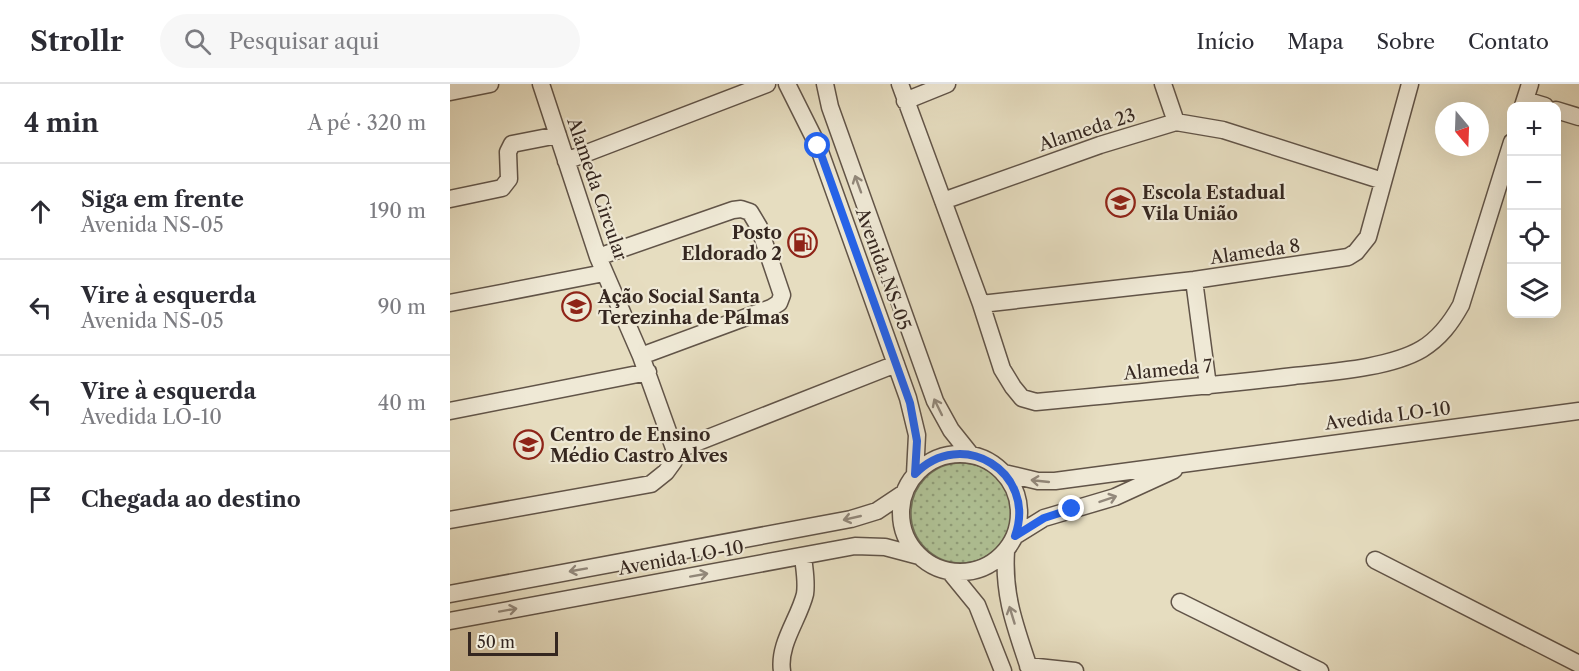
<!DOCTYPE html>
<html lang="pt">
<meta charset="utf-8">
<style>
:root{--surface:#fff;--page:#f7f7f7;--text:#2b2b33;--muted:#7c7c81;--line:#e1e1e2}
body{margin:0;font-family:"Libre Caslon Text",serif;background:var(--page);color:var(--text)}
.controls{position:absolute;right:18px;top:18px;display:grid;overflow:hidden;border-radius:12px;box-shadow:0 6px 24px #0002}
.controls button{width:54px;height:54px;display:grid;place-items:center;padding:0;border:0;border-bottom:2px solid var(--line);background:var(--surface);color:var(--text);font:30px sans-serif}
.compass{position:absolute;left:985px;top:18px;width:54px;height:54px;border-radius:50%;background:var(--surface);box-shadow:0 6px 24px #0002;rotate:161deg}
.scale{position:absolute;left:18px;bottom:15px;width:90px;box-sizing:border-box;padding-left:6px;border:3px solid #352720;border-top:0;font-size:16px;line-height:21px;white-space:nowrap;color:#352720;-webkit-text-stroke:4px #efe9d6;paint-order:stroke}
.stop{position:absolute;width:18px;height:18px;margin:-14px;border:4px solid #2563eb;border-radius:50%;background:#fff}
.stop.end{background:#2563eb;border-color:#fff;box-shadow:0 2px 6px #0008}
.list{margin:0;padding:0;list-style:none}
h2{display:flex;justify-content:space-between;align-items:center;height:78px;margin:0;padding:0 24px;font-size:26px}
h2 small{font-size:20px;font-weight:400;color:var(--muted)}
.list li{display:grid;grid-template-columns:39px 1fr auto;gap:18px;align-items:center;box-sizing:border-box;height:96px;padding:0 24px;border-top:2px solid var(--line)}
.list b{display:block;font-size:22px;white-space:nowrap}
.list p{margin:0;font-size:20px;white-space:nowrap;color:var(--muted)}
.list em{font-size:20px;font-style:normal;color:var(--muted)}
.icon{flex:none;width:33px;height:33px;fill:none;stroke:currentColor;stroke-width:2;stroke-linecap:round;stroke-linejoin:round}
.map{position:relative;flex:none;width:1129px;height:587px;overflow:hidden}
header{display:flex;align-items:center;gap:36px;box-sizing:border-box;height:84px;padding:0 30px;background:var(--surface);border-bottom:2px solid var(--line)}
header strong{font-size:28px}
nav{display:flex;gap:33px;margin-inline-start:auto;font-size:21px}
.search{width:420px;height:54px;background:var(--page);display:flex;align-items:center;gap:15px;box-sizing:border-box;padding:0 21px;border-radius:33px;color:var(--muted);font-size:22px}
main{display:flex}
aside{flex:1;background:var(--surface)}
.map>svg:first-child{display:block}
.green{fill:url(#green-dots);stroke:#72745b;stroke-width:1.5}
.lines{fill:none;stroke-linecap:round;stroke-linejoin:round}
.minor-casing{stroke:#615448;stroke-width:19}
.minor{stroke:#efe9d6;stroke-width:16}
.oneway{stroke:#92887b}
.route{stroke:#2563eb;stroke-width:8}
.labels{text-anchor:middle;stroke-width:4.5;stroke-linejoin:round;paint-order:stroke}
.street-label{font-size:18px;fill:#352720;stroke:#efe9d6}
.poi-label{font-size:18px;font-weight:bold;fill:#352720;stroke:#efe9d6;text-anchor:start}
</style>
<header>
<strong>Strollr</strong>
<div class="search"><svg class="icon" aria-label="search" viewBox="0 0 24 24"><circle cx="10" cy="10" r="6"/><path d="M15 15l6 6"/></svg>Pesquisar aqui</div>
<nav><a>Início</a><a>Mapa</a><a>Sobre</a><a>Contato</a></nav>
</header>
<main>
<aside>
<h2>4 min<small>A pé · 320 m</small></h2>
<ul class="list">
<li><svg class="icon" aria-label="ahead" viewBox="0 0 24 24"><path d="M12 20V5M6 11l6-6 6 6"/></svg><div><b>Siga em frente</b><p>Avenida NS-05</p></div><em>190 m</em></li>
<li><svg class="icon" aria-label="left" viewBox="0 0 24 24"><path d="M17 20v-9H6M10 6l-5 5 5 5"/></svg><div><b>Vire à esquerda</b><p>Avenida NS-05</p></div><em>90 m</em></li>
<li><svg class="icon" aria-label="left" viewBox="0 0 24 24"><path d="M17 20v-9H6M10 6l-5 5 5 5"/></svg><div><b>Vire à esquerda</b><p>Avedida LO-10</p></div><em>40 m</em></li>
<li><svg class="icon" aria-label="arrive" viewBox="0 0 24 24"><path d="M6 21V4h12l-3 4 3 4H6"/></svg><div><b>Chegada ao destino</b></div></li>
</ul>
</aside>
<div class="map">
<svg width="1129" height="587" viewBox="0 0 1129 587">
<defs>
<pattern id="green-dots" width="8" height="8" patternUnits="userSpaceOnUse" patternTransform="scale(1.5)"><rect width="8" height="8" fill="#b0c296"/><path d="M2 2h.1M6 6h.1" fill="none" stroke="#909e7a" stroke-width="1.8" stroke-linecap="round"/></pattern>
</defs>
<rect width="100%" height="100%" fill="#e6ddc0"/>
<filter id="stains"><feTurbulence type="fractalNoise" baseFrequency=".00333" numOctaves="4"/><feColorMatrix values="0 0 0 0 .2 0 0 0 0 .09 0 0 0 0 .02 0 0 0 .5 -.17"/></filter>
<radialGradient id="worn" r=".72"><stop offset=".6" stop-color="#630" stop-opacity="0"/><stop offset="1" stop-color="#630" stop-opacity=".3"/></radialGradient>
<path class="green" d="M461 429a50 50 0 1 1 100 0a50 50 0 1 1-100 0Z"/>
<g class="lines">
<defs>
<path id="minor" d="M 337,0 L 368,62 L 458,314 L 467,351 L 465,390
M 375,0 L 380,23 L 485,317 L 501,346 L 521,371
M 450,0 L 531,220 L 552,285 L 563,303 L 572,314 L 586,318 C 672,310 758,302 844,292 C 881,288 940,284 972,265 C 990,254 1001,239 1011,221 L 1062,58
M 713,0 L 726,38
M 0,8 L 40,0
M 1075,16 L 1095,22
M 455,17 L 497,0
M 1073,22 L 1080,0
M 1106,26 L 1129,33
M 116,77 L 317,0
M 0,115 L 52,104 L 59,95 L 58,68 L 62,60 L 108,51
M 493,117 L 650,61 L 726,38 L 773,46 L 933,97
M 148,173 L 283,126 L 291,125 L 300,128 L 309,143 L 332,211 L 329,219 L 321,224 L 191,272
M 744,196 L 758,302
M 0,219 L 154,189
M 531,220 L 744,196 L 898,173 L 906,168 L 918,153 L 960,0
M 0,327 L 198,288
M 225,367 L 446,280
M451 429a59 59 0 1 1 118 0a59 59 0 1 1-118 0Z
M 554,389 L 588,397 L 605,397 L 1129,327
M 0,436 L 201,400 L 216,388 L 224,377 L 225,367 L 191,272 L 148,173 L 91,0
M 565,452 L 594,434 L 665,413 L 724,386
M 556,467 C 553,513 566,544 580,587
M 925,476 L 1129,580
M 500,488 L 527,521 L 553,587
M 0,510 L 401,435 L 427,427 L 454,409
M 730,518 L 870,587
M 0,537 L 405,462 L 435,463 L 469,472
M 578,582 L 625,587
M 332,587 C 328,560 349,535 355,510 C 357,497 354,484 353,472"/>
</defs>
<use href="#minor" class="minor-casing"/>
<use href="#minor" class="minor"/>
</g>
<defs><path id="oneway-shaft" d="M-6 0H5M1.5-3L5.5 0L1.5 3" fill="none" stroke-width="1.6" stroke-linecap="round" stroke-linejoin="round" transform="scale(1.5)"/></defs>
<g class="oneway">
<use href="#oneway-shaft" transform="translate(408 100) rotate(-110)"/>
<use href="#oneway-shaft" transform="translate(488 323) rotate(-116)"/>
<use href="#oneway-shaft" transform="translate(590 397) rotate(-174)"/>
<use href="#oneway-shaft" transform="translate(658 415) rotate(-19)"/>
<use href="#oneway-shaft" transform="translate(402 434) rotate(167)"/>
<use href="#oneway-shaft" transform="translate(128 486) rotate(170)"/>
<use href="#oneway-shaft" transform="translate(249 491) rotate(-10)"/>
<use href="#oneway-shaft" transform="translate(58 526) rotate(-10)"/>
<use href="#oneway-shaft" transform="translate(562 531) rotate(-107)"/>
</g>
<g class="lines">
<path class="route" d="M 368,62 L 460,319 L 467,357 L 465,390 C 511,342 588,388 565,452 L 594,434 L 622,425"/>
</g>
<defs>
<symbol id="school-ring" viewBox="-11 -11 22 22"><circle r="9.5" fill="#efe9d6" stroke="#8f2418" stroke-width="1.5"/><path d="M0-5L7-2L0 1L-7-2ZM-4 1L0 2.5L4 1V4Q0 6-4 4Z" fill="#8f2418"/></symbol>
<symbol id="fuel-ring" viewBox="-11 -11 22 22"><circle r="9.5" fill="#efe9d6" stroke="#8f2418" stroke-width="1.5"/><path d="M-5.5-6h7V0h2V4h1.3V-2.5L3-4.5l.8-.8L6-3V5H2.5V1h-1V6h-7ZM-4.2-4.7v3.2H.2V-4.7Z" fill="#8f2418"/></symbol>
</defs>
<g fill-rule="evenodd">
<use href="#school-ring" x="654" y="102" width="33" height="33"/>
<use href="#fuel-ring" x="336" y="142" width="33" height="33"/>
<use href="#school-ring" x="110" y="206" width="33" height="33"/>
<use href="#school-ring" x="62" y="344" width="33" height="33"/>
</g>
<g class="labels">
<g class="street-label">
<text transform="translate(637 46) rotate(-18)" y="6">Alameda 23</text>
<text transform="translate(147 105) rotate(71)" y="6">Alameda Circular</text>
<text transform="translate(805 168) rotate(-8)" y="6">Alameda 8</text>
<text transform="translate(433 185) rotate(70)" y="6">Avenida NS-05</text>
<text transform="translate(718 286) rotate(-5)" y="6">Alameda 7</text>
<text transform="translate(938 332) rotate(-7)" y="6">Avedida LO-10</text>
<text transform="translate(231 474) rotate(-10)" y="6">Avenida LO-10</text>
</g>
<g class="poi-label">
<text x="692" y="115">Escola Estadual<tspan x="692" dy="21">Vila União</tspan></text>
<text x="332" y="155" text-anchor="end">Posto<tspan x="332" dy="21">Eldorado 2</tspan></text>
<text x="148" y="219">Ação Social Santa<tspan x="148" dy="21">Terezinha de Palmas</tspan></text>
<text x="100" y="357">Centro de Ensino<tspan x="100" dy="21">Médio Castro Alves</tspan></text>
</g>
</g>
<rect width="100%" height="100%" filter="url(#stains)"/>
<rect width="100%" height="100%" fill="url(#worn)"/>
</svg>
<div class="controls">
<button>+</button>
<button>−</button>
<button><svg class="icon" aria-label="locate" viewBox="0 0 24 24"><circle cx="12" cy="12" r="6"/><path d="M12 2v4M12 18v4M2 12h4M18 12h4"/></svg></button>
<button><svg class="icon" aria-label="layers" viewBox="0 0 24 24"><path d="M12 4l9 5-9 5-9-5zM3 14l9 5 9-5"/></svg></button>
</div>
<svg class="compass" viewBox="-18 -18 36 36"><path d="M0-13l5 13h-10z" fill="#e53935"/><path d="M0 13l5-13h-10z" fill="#7c7c81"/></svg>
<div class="scale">50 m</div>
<div class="stop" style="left:368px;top:62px"></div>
<div class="stop end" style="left:622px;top:425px"></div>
</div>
</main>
